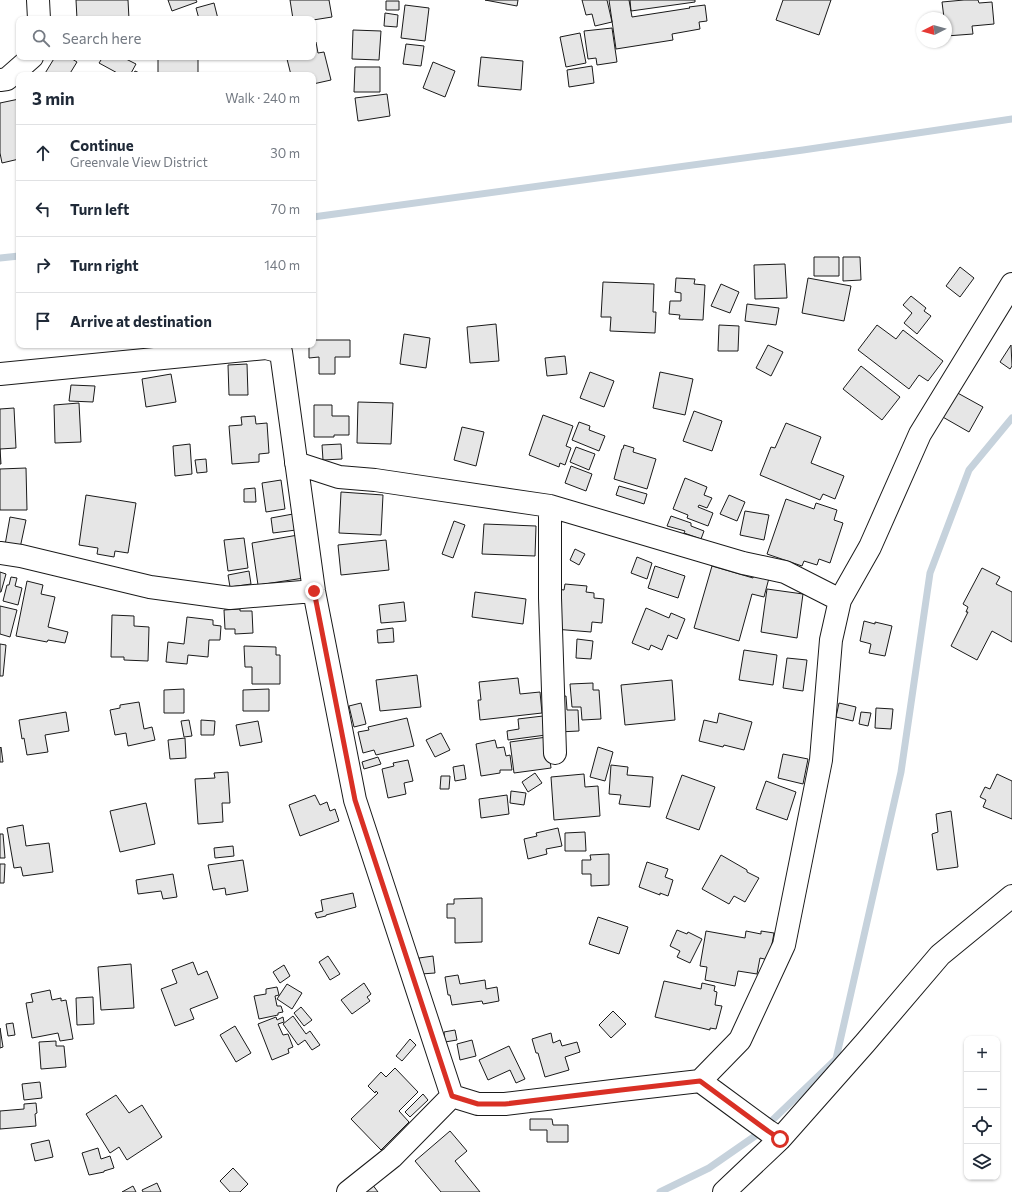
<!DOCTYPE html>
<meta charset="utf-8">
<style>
:root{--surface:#fff;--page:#f2f2f3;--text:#1f2937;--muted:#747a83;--line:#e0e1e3}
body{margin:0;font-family:Commissioner,sans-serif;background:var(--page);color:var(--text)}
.controls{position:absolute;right:12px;bottom:12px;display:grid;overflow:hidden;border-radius:8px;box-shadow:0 1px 3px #0004}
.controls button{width:36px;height:36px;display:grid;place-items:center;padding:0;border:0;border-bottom:1px solid var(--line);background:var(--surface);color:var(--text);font:20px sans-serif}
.compass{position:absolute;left:916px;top:12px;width:36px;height:36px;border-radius:50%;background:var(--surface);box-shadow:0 1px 3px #0004;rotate:264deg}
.stop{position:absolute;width:12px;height:12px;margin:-9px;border:3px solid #d93025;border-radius:50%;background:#fff}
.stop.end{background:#d93025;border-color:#fff;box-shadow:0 1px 4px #0008}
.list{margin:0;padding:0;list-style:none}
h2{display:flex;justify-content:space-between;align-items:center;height:52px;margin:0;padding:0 16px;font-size:17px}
h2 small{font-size:13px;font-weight:400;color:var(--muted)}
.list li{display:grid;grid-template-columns:26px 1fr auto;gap:12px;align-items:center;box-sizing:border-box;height:56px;padding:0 16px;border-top:1px solid var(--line)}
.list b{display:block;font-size:15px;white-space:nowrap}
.list p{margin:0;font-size:13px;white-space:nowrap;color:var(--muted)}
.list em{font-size:13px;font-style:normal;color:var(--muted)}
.icon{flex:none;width:22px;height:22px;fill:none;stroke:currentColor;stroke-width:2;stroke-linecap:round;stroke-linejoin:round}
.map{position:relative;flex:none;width:1012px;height:1192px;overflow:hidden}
.search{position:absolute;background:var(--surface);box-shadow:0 1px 3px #0004;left:16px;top:16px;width:300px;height:44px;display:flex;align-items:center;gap:10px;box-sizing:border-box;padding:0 14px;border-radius:8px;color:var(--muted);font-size:15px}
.panel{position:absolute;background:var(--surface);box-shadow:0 1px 3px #0004;left:16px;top:72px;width:300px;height:276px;border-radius:8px}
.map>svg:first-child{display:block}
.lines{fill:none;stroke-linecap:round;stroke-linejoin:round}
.stream{stroke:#c6d2dc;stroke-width:7}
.building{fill:#e6e6e6;stroke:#1a1a1a}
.minor-casing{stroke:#1a1a1a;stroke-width:24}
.minor{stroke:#fff;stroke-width:22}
.route{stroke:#d93025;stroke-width:5}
</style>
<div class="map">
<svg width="1012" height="1192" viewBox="0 0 1012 1192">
<rect width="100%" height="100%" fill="#fff"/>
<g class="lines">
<path class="stream" d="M 313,217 L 803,150 L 1012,119
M 0,258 L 19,256
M 660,1192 L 709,1168 L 758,1134 L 836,1059 L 901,772 L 930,573 L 969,470 L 1012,418"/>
</g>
<path class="building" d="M 76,0 L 128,0 L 129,19 L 77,19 Z
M 168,0 L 196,0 L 197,2 L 172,11 Z
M 290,0 L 329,0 L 332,17 L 313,20 L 313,19 L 293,19 Z
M 485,0 L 518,0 L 517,6 Z
M 582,0 L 607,0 L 612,22 L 595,26 L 592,14 L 586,15 Z
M 609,0 L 629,0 L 632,17 L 690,8 L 689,7 L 705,5 L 707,21 L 699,22 L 700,29 L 672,34 L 673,40 L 616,49 Z
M 630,0 L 695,0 L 695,2 L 631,11 Z
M 783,0 L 831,0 L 819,35 L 776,20 Z
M 964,0 L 978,0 L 979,3 L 992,2 L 994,24 L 972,26 L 973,34 L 946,36 L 946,18 L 944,18 L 942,2 Z
M 386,1 L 399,1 L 399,10 L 386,10 Z
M 214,3 L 218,19 L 199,19 L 196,8 Z
M 405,5 L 429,8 L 425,41 L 401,38 Z
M 385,13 L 398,15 L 397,27 L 384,26 Z
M 612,28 L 617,62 L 597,65 L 596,58 L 588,59 L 584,31 Z
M 353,30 L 381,31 L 379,60 L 352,59 Z
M 580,33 L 586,63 L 566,67 L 560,37 Z
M 316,42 L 318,53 L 324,52 L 331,80 L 313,84 L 313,75 L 291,75 L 287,59 L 292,58 L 292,57 L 313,57 L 313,43 Z
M 406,44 L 424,46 L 421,66 L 403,64 Z
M 55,57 L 69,57 L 77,62 L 69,75 L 44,75 Z
M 103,57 L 122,57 L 136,64 L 130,75 L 121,75 L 99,63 Z
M 158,57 L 198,57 L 198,75 L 158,75 Z
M 481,57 L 523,61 L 521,90 L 478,86 Z
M 433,62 L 455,71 L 445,97 L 423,88 Z
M 592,66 L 594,83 L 569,87 L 567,70 Z
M 355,67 L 380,67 L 380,92 L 354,92 Z
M 135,71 L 144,75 L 133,75 Z
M 387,94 L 390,116 L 358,121 L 355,98 Z
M 19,99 L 19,159 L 2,163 L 0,153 L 0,103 Z
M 814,257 L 839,257 L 839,276 L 814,276 Z
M 843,257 L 860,257 L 861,280 L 843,281 Z
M 785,264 L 787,298 L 755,299 L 754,265 Z
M 960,267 L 974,278 L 960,297 L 946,286 Z
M 676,278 L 695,279 L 694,284 L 705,285 L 703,320 L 679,319 L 680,315 L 669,314 L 670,301 L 681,301 L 681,293 L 675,292 Z
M 808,278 L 851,286 L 844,321 L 802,313 Z
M 603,282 L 654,284 L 653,312 L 656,312 L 655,333 L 610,331 L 611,317 L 601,317 Z
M 721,284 L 739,292 L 730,313 L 711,306 Z
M 911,296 L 926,308 L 924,311 L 931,316 L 917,334 L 904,323 L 912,313 L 903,305 Z
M 747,304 L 779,308 L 776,325 L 745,321 Z
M 496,324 L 499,361 L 470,363 L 467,327 Z
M 719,325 L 739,326 L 738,351 L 718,351 Z
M 877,325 L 896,339 L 903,330 L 943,361 L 928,381 L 919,375 L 909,389 L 858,350 Z
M 404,334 L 430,338 L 426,368 L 400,364 Z
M 313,340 L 350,340 L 350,357 L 335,357 L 335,374 L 319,374 L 319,357 L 309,358 L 309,345 L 313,345 Z
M 768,345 L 783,352 L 771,376 L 756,368 Z
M 1011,345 L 1012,366 L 1010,369 L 1000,362 Z
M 565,356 L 567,374 L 547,376 L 545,358 Z
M 247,364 L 248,395 L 229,395 L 228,365 Z
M 861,366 L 900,397 L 882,420 L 843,389 Z
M 590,372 L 614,381 L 604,407 L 580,398 Z
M 660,372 L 693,379 L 685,415 L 653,408 Z
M 171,374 L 176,402 L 146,407 L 142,379 Z
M 71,385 L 95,386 L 93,402 L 69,401 Z
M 954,391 L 983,407 L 969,432 L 941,416 Z
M 358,402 L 393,403 L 391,444 L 357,443 Z
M 79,403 L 81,442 L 55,443 L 54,405 Z
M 314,405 L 332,405 L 332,416 L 349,416 L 349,435 L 334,435 L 334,437 L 314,437 Z
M 14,408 L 16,448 L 0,449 L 1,464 L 0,464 L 0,409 Z
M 694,411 L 722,421 L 712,451 L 683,441 Z
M 543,415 L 573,426 L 566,446 L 571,448 L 565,465 L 560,463 L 559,467 L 529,455 Z
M 255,416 L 256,424 L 267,423 L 269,453 L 259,454 L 259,462 L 232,464 L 229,426 L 242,425 L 241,417 Z
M 579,422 L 590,426 L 589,430 L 605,436 L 599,451 L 572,440 Z
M 786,423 L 821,437 L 811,463 L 844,476 L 835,499 L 823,494 L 820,500 L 760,475 L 771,447 L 775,448 Z
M 462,427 L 484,432 L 476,466 L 454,460 Z
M 190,444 L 192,474 L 175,476 L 173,446 Z
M 341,444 L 342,459 L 323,460 L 322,445 Z
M 624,445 L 634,448 L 633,452 L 656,459 L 647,489 L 614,479 L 622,449 L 623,449 Z
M 576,447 L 595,454 L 589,470 L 570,462 Z
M 206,459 L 207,472 L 197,473 L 195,460 Z
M 571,466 L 592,474 L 586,491 L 565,483 Z
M 26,468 L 27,510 L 0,510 L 0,469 Z
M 685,478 L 707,487 L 704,495 L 712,498 L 707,508 L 699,505 L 698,507 L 713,513 L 708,526 L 687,518 L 688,515 L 673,509 Z
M 281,480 L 285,509 L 266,512 L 262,483 Z
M 619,486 L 647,494 L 644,504 L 616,495 Z
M 255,488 L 256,502 L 244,502 L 244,489 Z
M 341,492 L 383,495 L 381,535 L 339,533 Z
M 86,495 L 136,503 L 128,553 L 115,551 L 114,557 L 97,554 L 98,548 L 79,545 Z
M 729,495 L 745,502 L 737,521 L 720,514 Z
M 786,499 L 814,509 L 816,503 L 837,510 L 834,520 L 843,523 L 830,563 L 819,559 L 817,565 L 804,561 L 802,566 L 767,554 Z
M 745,511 L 769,515 L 764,540 L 740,535 Z
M 293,514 L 296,530 L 273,533 L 271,518 Z
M 671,516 L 691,523 L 691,526 L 704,531 L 701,539 L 684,533 L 685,531 L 667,526 Z
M 10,517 L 26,520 L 20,548 L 5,545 Z
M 454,521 L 465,525 L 453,558 L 442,554 Z
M 484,524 L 536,526 L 535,556 L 482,554 Z
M 298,535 L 304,578 L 258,585 L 252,543 Z
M 244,538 L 248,568 L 228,571 L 224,540 Z
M 386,540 L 389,570 L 341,575 L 338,545 Z
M 575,549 L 585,554 L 579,565 L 570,560 Z
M 637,557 L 652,563 L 647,579 L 631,573 Z
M 655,566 L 685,576 L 678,598 L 648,588 Z
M 712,566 L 753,578 L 754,574 L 769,578 L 764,597 L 752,594 L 739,641 L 694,628 Z
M 982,568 L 1000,577 L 996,584 L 1012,592 L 1012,642 L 992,631 L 977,660 L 951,646 L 968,612 L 966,612 L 968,607 L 963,604 Z
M 249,571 L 251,584 L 230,587 L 228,575 Z
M 0,572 L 6,574 L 1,592 L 0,592 Z
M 11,577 L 17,578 L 15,586 L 22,588 L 18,605 L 3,601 L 7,585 L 9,585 Z
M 27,581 L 43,585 L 41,594 L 55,597 L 48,627 L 68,632 L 65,643 L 48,640 L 47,642 L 16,636 Z
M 565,584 L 587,586 L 586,592 L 594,593 L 594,598 L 604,599 L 602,623 L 592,622 L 591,632 L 554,629 L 557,589 L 564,590 Z
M 767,589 L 803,594 L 797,638 L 761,632 Z
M 475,592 L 526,599 L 523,624 L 472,617 Z
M 404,602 L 406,621 L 381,623 L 379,605 Z
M 0,606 L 17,610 L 10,637 L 0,634 Z
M 646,608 L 669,618 L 671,613 L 685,619 L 677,639 L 668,635 L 662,650 L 651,645 L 649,650 L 632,643 Z
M 240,609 L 240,611 L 252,611 L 253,633 L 235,634 L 235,629 L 225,629 L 224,610 Z
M 112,615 L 134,616 L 134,626 L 149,627 L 148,661 L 124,660 L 124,657 L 111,657 Z
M 187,617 L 213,620 L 213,625 L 221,626 L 220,640 L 209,640 L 208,657 L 188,655 L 187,664 L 166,662 L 168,642 L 184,644 Z
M 864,621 L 875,624 L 875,622 L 892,626 L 885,656 L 869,653 L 871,644 L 860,641 Z
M 393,628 L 394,642 L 378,643 L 377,630 Z
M 577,639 L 593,641 L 591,659 L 576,658 Z
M 0,644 L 6,645 L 3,676 L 0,676 Z
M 244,646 L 276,647 L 276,655 L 280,655 L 280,684 L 252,684 L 252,667 L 245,667 Z
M 744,650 L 777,655 L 773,685 L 739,680 Z
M 787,658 L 807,660 L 803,691 L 783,688 Z
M 417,675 L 421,707 L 380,711 L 376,680 Z
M 518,678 L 520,694 L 540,692 L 542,713 L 480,720 L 478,700 L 481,700 L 479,682 Z
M 672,680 L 675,720 L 625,725 L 621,685 Z
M 593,683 L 593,690 L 599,690 L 601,719 L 582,720 L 581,707 L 572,707 L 570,684 Z
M 184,689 L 184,713 L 164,713 L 164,690 Z
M 269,689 L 269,711 L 243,711 L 243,690 Z
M 566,696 L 567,710 L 578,710 L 579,731 L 558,732 L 557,697 Z
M 139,702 L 144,729 L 152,727 L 155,740 L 128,746 L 126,733 L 115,735 L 110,710 L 120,708 L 120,705 Z
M 361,703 L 366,724 L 354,727 L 349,706 Z
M 839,703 L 856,707 L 853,721 L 836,717 Z
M 876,708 L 893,709 L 891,729 L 875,728 Z
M 66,712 L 69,731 L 45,735 L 48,752 L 27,755 L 24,738 L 22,739 L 19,720 Z
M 861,712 L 871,713 L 868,726 L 859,724 Z
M 719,713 L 752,722 L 744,750 L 724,745 L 723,747 L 699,741 L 704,720 L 717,723 Z
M 543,716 L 546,735 L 508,740 L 507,731 L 519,729 L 518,719 Z
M 407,718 L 414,746 L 376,755 L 374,750 L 363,753 L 358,732 L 369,730 L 368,727 Z
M 189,720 L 192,736 L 184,737 L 181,721 Z
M 201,720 L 215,721 L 214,735 L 201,735 Z
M 258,721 L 262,742 L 240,746 L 236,725 Z
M 441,733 L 450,750 L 435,757 L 426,740 Z
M 547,737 L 551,768 L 514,773 L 510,742 Z
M 185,738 L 186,758 L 170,759 L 168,740 Z
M 495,740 L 497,748 L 504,747 L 506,756 L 510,755 L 512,770 L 500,770 L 500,773 L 481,776 L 476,744 Z
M 1,747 L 3,762 L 0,762 L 0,748 Z
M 598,747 L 613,752 L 605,781 L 590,777 Z
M 783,754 L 808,759 L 803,784 L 778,778 Z
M 378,757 L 381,764 L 364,769 L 362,762 Z
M 408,760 L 413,781 L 404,783 L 406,794 L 388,798 L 382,769 L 394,766 L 393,763 Z
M 464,765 L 466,779 L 455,781 L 453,767 Z
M 611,765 L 628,767 L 627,775 L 653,777 L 650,807 L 619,804 L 621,795 L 609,794 Z
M 228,772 L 230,803 L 222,803 L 223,822 L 198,824 L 195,779 L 215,778 L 214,773 Z
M 535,773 L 542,783 L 528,792 L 522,782 Z
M 584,774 L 585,787 L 598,786 L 600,816 L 554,820 L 551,777 Z
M 997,774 L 1012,781 L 1012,819 L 983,807 L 986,800 L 980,797 L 985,787 L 990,789 Z
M 682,775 L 715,787 L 699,830 L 666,818 Z
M 441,776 L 450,776 L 449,789 L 440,789 Z
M 766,781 L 796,792 L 787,820 L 756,809 Z
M 511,791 L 526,793 L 524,805 L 510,803 Z
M 315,795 L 320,805 L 327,802 L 330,811 L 335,809 L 339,821 L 300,836 L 289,805 Z
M 507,795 L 509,814 L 481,818 L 479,799 Z
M 146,803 L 155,844 L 120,852 L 110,811 Z
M 951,811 L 958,867 L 937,870 L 932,834 L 938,832 L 936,814 Z
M 23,825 L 26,846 L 49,843 L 53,872 L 23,876 L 21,867 L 14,868 L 7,828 Z
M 558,828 L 562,846 L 546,849 L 547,854 L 528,859 L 524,839 L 537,836 L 536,833 Z
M 585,832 L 586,851 L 565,851 L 565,833 Z
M 0,834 L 3,834 L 5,858 L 0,858 Z
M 233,846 L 234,856 L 215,858 L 214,848 Z
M 609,854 L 609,885 L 591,886 L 591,874 L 582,874 L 582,860 L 591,860 L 590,855 Z
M 721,855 L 747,870 L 747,872 L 759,878 L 745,902 L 734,896 L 729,904 L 702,889 Z
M 243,860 L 248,891 L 226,895 L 225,888 L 213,890 L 208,865 Z
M 647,862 L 668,869 L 665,877 L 673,880 L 668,896 L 660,893 L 660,895 L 639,887 Z
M 0,864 L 5,864 L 4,883 L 0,883 Z
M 173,874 L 177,897 L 163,899 L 161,891 L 138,894 L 136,880 Z
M 353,893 L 356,907 L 326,915 L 326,916 L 317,918 L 315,913 L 323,911 L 321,900 Z
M 482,898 L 482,942 L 455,943 L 455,918 L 447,918 L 447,904 L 454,904 L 454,899 Z
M 598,917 L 628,927 L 619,954 L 589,944 Z
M 677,930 L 687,934 L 688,932 L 702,939 L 690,963 L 677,957 L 680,951 L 670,946 Z
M 706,931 L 745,938 L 746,931 L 761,934 L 761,931 L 774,933 L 769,960 L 760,958 L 757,974 L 738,971 L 735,986 L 705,980 L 707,967 L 700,966 Z
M 328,956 L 340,974 L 330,980 L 319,962 Z
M 433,956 L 435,973 L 421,974 L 419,958 Z
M 193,962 L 198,975 L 207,971 L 218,998 L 190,1009 L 194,1019 L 175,1026 L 161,989 L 177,983 L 172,970 Z
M 131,964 L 134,1008 L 101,1010 L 98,967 Z
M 284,965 L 290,976 L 280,983 L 273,972 Z
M 458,975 L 460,984 L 485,980 L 486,989 L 497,987 L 499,1001 L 483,1004 L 482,1001 L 452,1005 L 450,995 L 448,995 L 445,977 Z
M 664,981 L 701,989 L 702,983 L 715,986 L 714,991 L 717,992 L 715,1005 L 722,1006 L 716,1029 L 710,1028 L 710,1030 L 655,1017 Z
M 364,983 L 371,994 L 367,997 L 370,1001 L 352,1014 L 341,1000 Z
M 287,984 L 302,993 L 292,1009 L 277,999 Z
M 277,987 L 279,995 L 275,996 L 277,1006 L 281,1006 L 283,1012 L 278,1013 L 278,1015 L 259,1019 L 254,996 L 266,994 L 266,989 Z
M 50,990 L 52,1000 L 61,998 L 61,1001 L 66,1000 L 73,1039 L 60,1041 L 58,1033 L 32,1038 L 26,1003 L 33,1002 L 31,994 Z
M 93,997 L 94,1024 L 77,1025 L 76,998 Z
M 301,1007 L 312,1020 L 304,1026 L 294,1013 Z
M 613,1011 L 626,1024 L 611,1038 L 599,1025 Z
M 293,1016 L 306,1034 L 310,1031 L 320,1045 L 312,1050 L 305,1040 L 298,1045 L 283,1024 Z
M 276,1017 L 277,1020 L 283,1017 L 284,1022 L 278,1024 L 283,1035 L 288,1034 L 293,1047 L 288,1049 L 289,1053 L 272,1060 L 258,1024 Z
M 13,1023 L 15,1035 L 8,1036 L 6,1024 Z
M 235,1026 L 251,1053 L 236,1062 L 220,1035 Z
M 0,1028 L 3,1047 L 0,1048 Z
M 455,1030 L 457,1040 L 445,1042 L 444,1032 Z
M 551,1033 L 553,1043 L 560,1040 L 562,1046 L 577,1042 L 580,1052 L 565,1057 L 569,1070 L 545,1077 L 538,1053 L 536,1053 L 532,1039 Z
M 410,1039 L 416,1045 L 402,1061 L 396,1056 Z
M 472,1040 L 476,1056 L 460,1060 L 457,1044 Z
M 56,1041 L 56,1046 L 64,1046 L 66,1067 L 41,1069 L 39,1042 Z
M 509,1046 L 525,1079 L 516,1083 L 510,1070 L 488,1080 L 479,1060 Z
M 395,1068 L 418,1092 L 399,1111 L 409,1122 L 381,1150 L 351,1119 L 378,1093 L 376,1091 L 375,1093 L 368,1086 L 381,1072 L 386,1077 Z
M 40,1082 L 42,1098 L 24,1100 L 22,1084 Z
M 423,1094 L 428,1100 L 410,1117 L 405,1112 Z
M 116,1095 L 129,1113 L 142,1105 L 162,1137 L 127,1160 L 119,1147 L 110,1153 L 86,1114 Z
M 36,1103 L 37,1113 L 35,1114 L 36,1126 L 0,1129 L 0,1111 L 24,1109 L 24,1104 Z
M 530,1119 L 552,1119 L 553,1125 L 568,1125 L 568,1142 L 547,1142 L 547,1130 L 530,1130 Z
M 450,1131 L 467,1151 L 455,1161 L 480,1192 L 441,1192 L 415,1161 Z
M 49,1140 L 53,1157 L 35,1161 L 31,1144 Z
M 98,1148 L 101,1159 L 110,1156 L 114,1168 L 104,1171 L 104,1172 L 89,1175 L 82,1153 Z
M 233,1168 L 248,1184 L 240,1192 L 230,1192 L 220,1181 Z
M 157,1183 L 161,1192 L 143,1192 L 142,1190 Z
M 372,1184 L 378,1192 L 362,1192 Z
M 133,1186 L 136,1192 L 122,1192 Z"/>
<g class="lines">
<defs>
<path id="minor" d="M 38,0 L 39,19
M 0,80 L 7,79 L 32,57
M 0,374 L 266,348 L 281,352 L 314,591 L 355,800 L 452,1096 L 478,1104 L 505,1104 L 621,1090 L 700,1081 L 740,1040 L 784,945 L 821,760 L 831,640 L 840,600 L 870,547 L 920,434 L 1012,284
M 296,463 L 339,477 L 375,480 L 550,506 L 743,563 L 785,572 L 840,600
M 550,506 L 550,598 L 555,753
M 0,553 L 21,556 L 150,587 L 230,598 L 314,591
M 700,1081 L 768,1131 L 780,1139
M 348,1192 L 392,1157 L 452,1096
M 724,1192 L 780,1139 L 865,1043 L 940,955 L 1012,896"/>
</defs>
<use href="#minor" class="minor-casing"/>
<use href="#minor" class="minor"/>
</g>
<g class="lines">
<path class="route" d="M 314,591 L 355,800 L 452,1096 L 478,1104 L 505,1104 L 621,1090 L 700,1081 L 768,1131 L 780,1139"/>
</g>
</svg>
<div class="controls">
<button>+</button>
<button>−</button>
<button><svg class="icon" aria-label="locate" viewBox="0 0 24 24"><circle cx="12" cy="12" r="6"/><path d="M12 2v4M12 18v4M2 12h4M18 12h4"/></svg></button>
<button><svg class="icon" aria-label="layers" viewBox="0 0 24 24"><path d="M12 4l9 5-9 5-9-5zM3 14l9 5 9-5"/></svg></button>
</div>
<svg class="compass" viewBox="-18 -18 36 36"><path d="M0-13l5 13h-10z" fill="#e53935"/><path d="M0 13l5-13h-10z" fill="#747a83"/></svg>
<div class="stop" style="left:780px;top:1139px"></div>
<div class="stop end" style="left:314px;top:591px"></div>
<div class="search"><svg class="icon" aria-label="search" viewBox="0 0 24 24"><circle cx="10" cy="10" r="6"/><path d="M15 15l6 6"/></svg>Search here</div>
<section class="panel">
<h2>3 min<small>Walk · 240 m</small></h2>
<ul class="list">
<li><svg class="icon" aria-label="ahead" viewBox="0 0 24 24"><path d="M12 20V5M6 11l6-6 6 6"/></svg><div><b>Continue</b><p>Greenvale View District</p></div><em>30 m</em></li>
<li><svg class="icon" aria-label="left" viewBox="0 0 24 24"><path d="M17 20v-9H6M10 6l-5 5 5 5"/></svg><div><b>Turn left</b></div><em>70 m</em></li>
<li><svg class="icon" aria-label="right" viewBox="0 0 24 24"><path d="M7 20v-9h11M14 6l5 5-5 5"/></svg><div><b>Turn right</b></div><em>140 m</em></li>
<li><svg class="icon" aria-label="arrive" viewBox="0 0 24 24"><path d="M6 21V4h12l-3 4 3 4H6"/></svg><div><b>Arrive at destination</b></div></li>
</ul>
</section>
</div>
